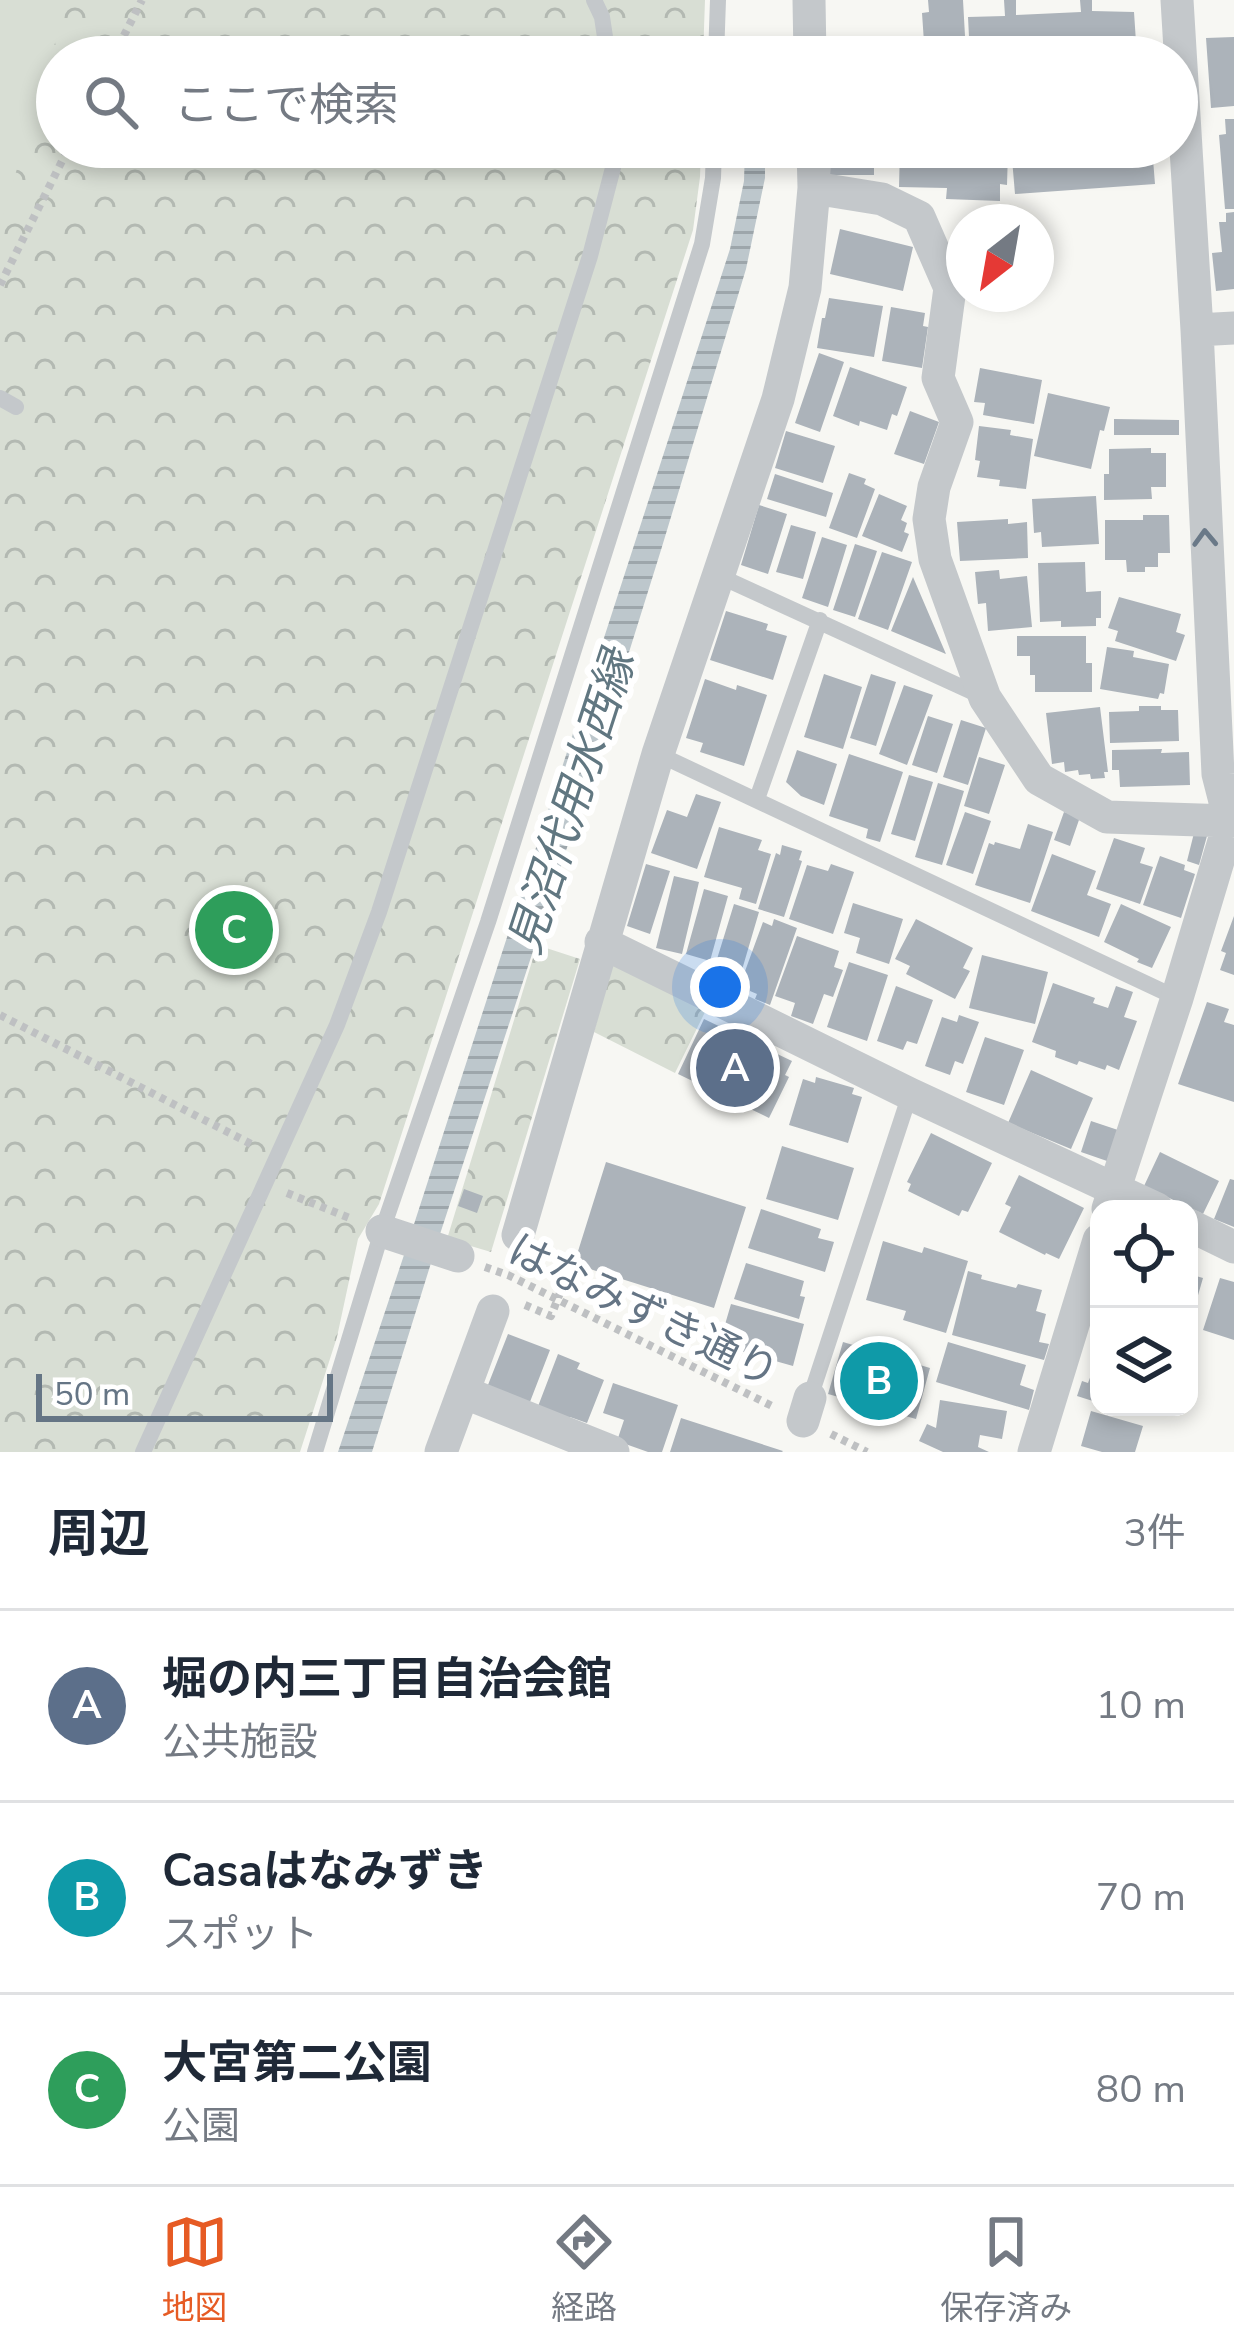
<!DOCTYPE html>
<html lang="ja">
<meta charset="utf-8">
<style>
:root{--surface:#fff;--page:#f6f6f7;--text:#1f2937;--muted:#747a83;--line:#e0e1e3;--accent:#e65b24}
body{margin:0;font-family:"Nunito Sans","Noto Sans JP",sans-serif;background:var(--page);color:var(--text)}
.controls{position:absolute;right:36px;bottom:36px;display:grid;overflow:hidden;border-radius:24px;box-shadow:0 6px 18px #0003}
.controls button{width:108px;height:108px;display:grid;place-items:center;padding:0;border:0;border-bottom:3px solid var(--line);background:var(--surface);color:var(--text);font:60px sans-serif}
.compass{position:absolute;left:946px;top:204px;width:108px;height:108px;border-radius:50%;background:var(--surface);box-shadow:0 6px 18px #0003;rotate:211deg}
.scale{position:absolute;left:36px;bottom:30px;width:297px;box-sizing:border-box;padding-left:12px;border:6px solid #657585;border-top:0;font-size:33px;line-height:42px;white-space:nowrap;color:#657585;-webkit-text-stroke:9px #fff;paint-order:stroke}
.you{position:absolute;left:720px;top:987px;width:42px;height:42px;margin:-30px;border:9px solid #fff;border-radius:50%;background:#1a73e8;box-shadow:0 0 0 18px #1a73e833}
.badge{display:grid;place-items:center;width:78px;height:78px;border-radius:50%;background:var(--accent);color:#fff;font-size:39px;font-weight:700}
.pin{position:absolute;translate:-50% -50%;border:6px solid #fff;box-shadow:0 3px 12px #0006}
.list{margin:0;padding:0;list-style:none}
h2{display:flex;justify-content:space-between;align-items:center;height:156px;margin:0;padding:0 48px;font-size:51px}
h2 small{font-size:39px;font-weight:400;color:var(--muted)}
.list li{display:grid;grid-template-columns:78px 1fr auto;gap:36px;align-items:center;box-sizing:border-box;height:192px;padding:0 48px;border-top:3px solid var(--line)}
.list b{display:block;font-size:45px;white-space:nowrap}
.list p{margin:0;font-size:39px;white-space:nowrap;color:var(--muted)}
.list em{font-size:39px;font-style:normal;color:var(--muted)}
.icon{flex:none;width:66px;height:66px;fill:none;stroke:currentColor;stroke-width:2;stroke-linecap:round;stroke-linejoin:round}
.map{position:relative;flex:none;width:1234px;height:1452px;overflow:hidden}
.search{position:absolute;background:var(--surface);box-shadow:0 6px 18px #0003;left:36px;right:36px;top:36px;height:132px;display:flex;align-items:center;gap:30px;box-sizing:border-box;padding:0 42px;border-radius:66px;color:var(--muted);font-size:45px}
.sheet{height:732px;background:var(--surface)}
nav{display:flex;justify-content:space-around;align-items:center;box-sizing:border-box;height:168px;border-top:3px solid var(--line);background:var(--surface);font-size:33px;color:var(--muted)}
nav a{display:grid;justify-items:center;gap:6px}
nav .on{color:var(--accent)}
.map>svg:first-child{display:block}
.forest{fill:url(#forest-crowns)}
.pitch{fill:#d8ded4}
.water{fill:url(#water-rules)}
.building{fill:#acb3ba}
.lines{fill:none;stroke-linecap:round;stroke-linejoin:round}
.path{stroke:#bec0c2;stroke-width:8;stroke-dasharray:6 6;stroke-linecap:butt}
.lane{stroke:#c4c8cb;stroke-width:16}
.street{stroke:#c4c8cb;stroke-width:33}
.oneway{stroke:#6a7988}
.labels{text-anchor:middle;stroke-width:12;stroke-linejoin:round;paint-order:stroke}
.street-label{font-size:42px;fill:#657585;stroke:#fff}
.water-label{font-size:45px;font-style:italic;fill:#617781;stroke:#fff}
</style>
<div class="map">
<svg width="1234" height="1452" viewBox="0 0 1234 1452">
<defs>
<pattern id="forest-crowns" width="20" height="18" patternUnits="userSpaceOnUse" patternTransform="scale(3)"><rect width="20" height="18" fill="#d8ded4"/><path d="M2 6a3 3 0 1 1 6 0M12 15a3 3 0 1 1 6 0" fill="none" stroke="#b3b9b2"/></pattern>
<pattern id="water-rules" width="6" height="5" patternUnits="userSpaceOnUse" patternTransform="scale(3)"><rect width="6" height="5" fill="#bdc7cc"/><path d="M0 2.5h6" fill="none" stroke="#9da6ab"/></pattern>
</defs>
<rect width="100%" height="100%" fill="#f7f7f3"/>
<path class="forest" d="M 0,0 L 705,0 L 703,57 L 57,57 L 57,147 L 701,147 L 700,177 L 693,230 L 379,1204 L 358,1239 L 337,1337 L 300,1452 L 0,1452 Z
M 537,945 L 580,959 L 491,1252 L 447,1239 Z
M 612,964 L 706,1010 L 675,1073 L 594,1032 Z"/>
<path class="pitch" d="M 0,0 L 68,0 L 0,225 Z"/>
<path class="water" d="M 745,147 L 765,147 L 765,178 L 746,269 L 661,550 L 584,796 L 441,1231 L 372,1452 L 338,1452 L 404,1255 L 730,249 L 744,181 Z"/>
<path class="building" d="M 928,0 L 963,0 L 966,54 L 925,57 L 922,13 L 929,12 Z
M 1004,0 L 1016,0 L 1016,15 L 1081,12 L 1080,0 L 1092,0 L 1092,11 L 1134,12 L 1137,57 L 970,57 L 968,17 L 1005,16 Z
M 1234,37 L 1234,106 L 1211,108 L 1206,38 Z
M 1225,119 L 1234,119 L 1234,209 L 1225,209 L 1219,135 L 1226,134 Z
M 831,147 L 894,147 L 894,154 L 874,154 L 874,175 L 830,175 Z
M 900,147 L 1001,147 L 1001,151 L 1008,151 L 1007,185 L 1000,184 L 1000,201 L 946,199 L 947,188 L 899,187 Z
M 1011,147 L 1152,147 L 1155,184 L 1015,194 Z
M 1234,212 L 1234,289 L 1216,291 L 1212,253 L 1222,252 L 1219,222 L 1226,222 L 1226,213 Z
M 840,229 L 913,247 L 903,291 L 830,274 Z
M 829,298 L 883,306 L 874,357 L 817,348 L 822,318 L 825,318 Z
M 891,307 L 925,313 L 923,326 L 928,327 L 922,368 L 882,361 Z
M 819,353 L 844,362 L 820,432 L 795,423 Z
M 850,367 L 907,387 L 897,416 L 892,414 L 887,430 L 860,421 L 859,426 L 833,416 Z
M 980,368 L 1042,380 L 1034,424 L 983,415 L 985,403 L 974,402 Z
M 1048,393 L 1110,407 L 1104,431 L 1100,430 L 1091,469 L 1034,456 Z
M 910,411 L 939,422 L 924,464 L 894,454 Z
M 1114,419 L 1179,420 L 1179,435 L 1114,435 Z
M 979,426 L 1011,430 L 1010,435 L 1033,439 L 1026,489 L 999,486 L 1000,480 L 977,477 L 980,461 L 975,460 Z
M 786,431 L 835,446 L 823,483 L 775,468 Z
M 1151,448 L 1151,453 L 1166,453 L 1166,487 L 1151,487 L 1152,499 L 1104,500 L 1104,474 L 1109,474 L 1109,449 Z
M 849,473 L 866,479 L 864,484 L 875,489 L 857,538 L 829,528 Z
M 775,474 L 833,493 L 826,517 L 767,499 Z
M 879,494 L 907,506 L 901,520 L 907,523 L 904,532 L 909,534 L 902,552 L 862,536 Z
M 1096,496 L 1099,544 L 1042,547 L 1041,532 L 1034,533 L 1032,499 Z
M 759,505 L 787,514 L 768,574 L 741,565 Z
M 1143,515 L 1169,515 L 1170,553 L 1158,553 L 1158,567 L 1145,567 L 1145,572 L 1127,572 L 1126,560 L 1105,560 L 1105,520 L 1143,520 Z
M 1008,519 L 1008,524 L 1027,522 L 1028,558 L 960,561 L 957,522 Z
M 791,525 L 816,532 L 803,579 L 776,572 Z
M 822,537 L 847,545 L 828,607 L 802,598 Z
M 855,544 L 877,551 L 855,617 L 833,610 Z
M 882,552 L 912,562 L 888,630 L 858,619 Z
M 1085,562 L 1086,592 L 1101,591 L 1101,618 L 1096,618 L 1096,626 L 1061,627 L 1061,621 L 1040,622 L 1038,563 Z
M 999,570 L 1000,579 L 1027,576 L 1032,627 L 988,631 L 986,603 L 978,604 L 975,572 Z
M 913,577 L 946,654 L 891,631 Z
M 1119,597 L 1181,614 L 1176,632 L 1185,635 L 1176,661 L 1115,641 L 1118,631 L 1108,628 Z
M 726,611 L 768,624 L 766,630 L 787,636 L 773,680 L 710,660 Z
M 1017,636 L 1086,636 L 1086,663 L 1092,663 L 1092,692 L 1035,692 L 1035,675 L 1030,675 L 1030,656 L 1017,656 Z
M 1107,647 L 1134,651 L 1133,657 L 1169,664 L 1164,694 L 1160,693 L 1158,699 L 1100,689 Z
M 824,674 L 862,687 L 843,749 L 804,737 Z
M 871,674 L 896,682 L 876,746 L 850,738 Z
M 705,679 L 736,690 L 737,685 L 767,695 L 744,766 L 700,752 L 703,743 L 686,738 Z
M 904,685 L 933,695 L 907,765 L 879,754 Z
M 1139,706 L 1161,706 L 1161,710 L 1178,710 L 1179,741 L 1110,743 L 1109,712 L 1139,711 Z
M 1100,707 L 1108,772 L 1104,772 L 1105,778 L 1091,779 L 1090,774 L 1079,775 L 1078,770 L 1065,772 L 1064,762 L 1052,764 L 1046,713 Z
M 928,716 L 953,724 L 937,773 L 912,765 Z
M 961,720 L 986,728 L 968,785 L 943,777 Z
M 1162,749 L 1161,753 L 1189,752 L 1190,785 L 1120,787 L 1119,770 L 1112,770 L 1112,750 Z
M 797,750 L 837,764 L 824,805 L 801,796 L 786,782 Z
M 849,754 L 903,772 L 880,842 L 866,838 L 868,829 L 829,816 Z
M 979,757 L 1005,765 L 989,814 L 964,806 Z
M 909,775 L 933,782 L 915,841 L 891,834 Z
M 938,783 L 964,791 L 942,865 L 915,857 Z
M 696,794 L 721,802 L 697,869 L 651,853 L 667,810 L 687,817 Z
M 965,812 L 991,821 L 973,874 L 946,865 Z
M 1064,812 L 1080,817 L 1070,846 L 1054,840 Z
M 1028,824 L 1053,832 L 1030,903 L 975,885 L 989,843 L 994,845 L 995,842 L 1020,849 Z
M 719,827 L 762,840 L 758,850 L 771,854 L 756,904 L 739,899 L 742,888 L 704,877 Z
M 1194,833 L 1207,836 L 1199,865 L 1187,861 Z
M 1114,838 L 1145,848 L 1140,863 L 1153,867 L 1140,904 L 1096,889 Z
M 782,845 L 802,851 L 799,860 L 802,861 L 784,917 L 758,909 L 776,853 L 780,855 Z
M 1052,854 L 1096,871 L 1087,895 L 1111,904 L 1099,937 L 1031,911 Z
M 1160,856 L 1185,865 L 1184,870 L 1195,874 L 1181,918 L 1143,905 Z
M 646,864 L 670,871 L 650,934 L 627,926 Z
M 831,864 L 854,872 L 833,934 L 789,919 L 807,865 L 828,871 Z
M 674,876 L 699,882 L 682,954 L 656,948 Z
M 704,889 L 728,896 L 710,961 L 686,954 Z
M 853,903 L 903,919 L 889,964 L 856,953 L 860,938 L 844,933 Z
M 734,904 L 759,912 L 739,980 L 713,972 Z
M 1121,904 L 1171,927 L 1152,968 L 1137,962 L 1139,959 L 1104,942 Z
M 1234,916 L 1234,975 L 1220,970 L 1226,953 L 1221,951 Z
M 774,919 L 797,928 L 770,1005 L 755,999 L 757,994 L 750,991 L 748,997 L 737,993 L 763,922 L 772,926 Z
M 916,919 L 973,948 L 963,968 L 970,971 L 955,999 L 906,974 L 910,966 L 895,959 Z
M 797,936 L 839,951 L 834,967 L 843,970 L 833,997 L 824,994 L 813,1024 L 791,1016 L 795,1003 L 775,996 Z
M 982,955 L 1048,972 L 1035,1024 L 969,1008 Z
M 849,962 L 888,975 L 867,1041 L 827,1027 Z
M 1053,983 L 1095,998 L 1093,1003 L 1108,1008 L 1116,986 L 1133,992 L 1124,1017 L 1137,1021 L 1119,1070 L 1107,1065 L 1105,1070 L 1079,1061 L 1077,1065 L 1055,1057 L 1056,1051 L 1032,1042 Z
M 896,986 L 933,1000 L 917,1044 L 907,1041 L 903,1050 L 877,1041 Z
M 1207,1002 L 1229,1009 L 1224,1022 L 1234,1025 L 1234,1102 L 1178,1084 Z
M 959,1015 L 979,1022 L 963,1064 L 955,1061 L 950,1075 L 925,1066 L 942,1017 L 957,1022 Z
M 704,1019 L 792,1061 L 785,1075 L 789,1077 L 769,1118 L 678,1074 Z
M 985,1037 L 1024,1050 L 1004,1105 L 966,1092 Z
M 1031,1070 L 1093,1098 L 1071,1149 L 1008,1123 Z
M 816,1077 L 854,1088 L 852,1094 L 862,1097 L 848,1143 L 789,1125 L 803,1079 L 815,1083 Z
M 1091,1121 L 1118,1130 L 1107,1161 L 1081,1152 Z
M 931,1133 L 992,1163 L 968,1212 L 962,1210 L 959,1216 L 908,1191 L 911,1184 L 907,1182 Z
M 782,1146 L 854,1168 L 838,1220 L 766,1199 Z
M 1160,1152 L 1219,1181 L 1203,1214 L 1144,1186 Z
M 606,1162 L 746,1207 L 714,1308 L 574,1264 Z
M 1019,1175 L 1084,1208 L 1059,1259 L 1046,1253 L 1045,1255 L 999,1232 L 1011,1207 L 1005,1204 Z
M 1230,1179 L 1234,1180 L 1234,1227 L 1214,1219 Z
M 464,1189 L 483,1196 L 477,1213 L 458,1206 Z
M 761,1209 L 821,1229 L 818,1238 L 834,1242 L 825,1272 L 748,1248 Z
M 883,1241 L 922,1253 L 924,1247 L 968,1261 L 946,1333 L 903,1320 L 906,1311 L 866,1300 Z
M 746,1263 L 804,1281 L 800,1296 L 805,1297 L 799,1319 L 734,1299 Z
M 968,1271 L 982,1275 L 981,1279 L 1016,1288 L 1018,1284 L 1042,1290 L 1036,1311 L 1046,1314 L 1039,1342 L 1049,1344 L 1044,1360 L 952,1335 Z
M 1189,1274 L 1203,1278 L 1190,1323 L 1189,1322 Z
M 1220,1278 L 1234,1282 L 1234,1340 L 1203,1330 Z
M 731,1304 L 804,1324 L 793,1366 L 719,1345 Z
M 508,1334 L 550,1350 L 528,1407 L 486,1390 Z
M 843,1342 L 930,1368 L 916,1419 L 828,1394 Z
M 948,1342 L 1026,1365 L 1020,1385 L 1034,1390 L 1029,1410 L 936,1382 Z
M 1099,1353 L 1099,1403 L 1077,1396 L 1082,1381 L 1088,1383 Z
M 558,1354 L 580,1363 L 577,1369 L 604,1380 L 587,1423 L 570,1417 L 568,1421 L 537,1409 Z
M 613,1383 L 678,1405 L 662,1452 L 648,1452 L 617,1441 L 624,1420 L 603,1413 Z
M 940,1400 L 1007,1411 L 1002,1439 L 980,1435 L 978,1447 L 989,1452 L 943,1452 L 919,1441 L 927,1424 L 936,1428 Z
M 1091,1411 L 1143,1426 L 1135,1452 L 1102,1452 L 1081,1446 Z
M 681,1418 L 783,1451 L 782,1452 L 670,1452 Z"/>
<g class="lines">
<path class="path" d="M 113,57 L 142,0
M 0,285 L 69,147
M 0,1015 L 255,1146
M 287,1193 L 352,1219
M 485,1267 L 508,1275 L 774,1407
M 525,1305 L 551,1316 L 565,1280 L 532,1264
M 831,1434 L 867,1452"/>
<path class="lane" d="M 594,0 L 602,17 L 608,57
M 716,57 L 718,0
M 0,398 L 16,407
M 717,575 L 979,695
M 658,754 L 1177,998
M 757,799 L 820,620
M 810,1398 L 910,1094
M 143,1452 L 337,1025 L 379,912 L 590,256 L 614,164 L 614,147
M 315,1452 L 382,1231 L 488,922 L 702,244 L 713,178 L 714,147"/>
<path class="street" d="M 809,0 L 810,57
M 814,188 L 882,199 L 919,217 L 950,288 L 938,378 L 957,422 L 934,487 L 929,519 L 935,559 L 985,698 L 1039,779 L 1107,817 L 1230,821
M 1197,330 L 1234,328
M 601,942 L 910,1094 L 1157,1209
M 1108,1209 L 1177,998 L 1230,821 L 1218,774 L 1197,330 L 1177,0
M 1189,1225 L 1234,1247
M 382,1231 L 458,1256
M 518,1235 L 658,754 L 778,399 L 805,288 L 814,188 L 813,147
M 463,1392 L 613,1452
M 803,1421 L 810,1398
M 441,1452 L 493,1311
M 1034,1452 L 1099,1240"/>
</g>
<defs><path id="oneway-chevron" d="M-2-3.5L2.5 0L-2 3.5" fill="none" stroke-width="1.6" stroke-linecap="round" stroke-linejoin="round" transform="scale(3)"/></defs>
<use class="oneway" href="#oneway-chevron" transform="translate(1205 538) rotate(-92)"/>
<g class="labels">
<g class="street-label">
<text transform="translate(644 1310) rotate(26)" y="15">はなみずき通り</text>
</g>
<g class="water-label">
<text transform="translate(571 802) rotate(-72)" y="16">見沼代用水西縁</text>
</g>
</g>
</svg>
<div class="controls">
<button><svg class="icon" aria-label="locate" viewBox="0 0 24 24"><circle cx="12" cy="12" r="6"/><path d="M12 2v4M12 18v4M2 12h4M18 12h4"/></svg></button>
<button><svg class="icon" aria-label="layers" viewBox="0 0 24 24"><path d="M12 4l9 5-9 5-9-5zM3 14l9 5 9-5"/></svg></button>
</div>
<svg class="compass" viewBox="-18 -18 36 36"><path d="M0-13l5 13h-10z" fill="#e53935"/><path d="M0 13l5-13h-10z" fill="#747a83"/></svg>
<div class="scale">50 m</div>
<div class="you"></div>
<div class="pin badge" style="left:735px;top:1068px;background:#5c6f8a">A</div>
<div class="pin badge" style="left:879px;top:1381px;background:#0f9aa8">B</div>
<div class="pin badge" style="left:234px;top:930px;background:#2e9e5b">C</div>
<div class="search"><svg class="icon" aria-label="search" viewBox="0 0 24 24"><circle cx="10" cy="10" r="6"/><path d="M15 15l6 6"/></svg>ここで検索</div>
</div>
<section class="sheet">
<h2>周辺<small>3件</small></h2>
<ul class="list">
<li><span class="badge" style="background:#5c6f8a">A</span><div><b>堀の内三丁目自治会館</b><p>公共施設</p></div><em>10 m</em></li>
<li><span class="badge" style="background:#0f9aa8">B</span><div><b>Casaはなみずき</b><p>スポット</p></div><em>70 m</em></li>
<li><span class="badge" style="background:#2e9e5b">C</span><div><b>大宮第二公園</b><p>公園</p></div><em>80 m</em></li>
</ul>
</section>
<nav>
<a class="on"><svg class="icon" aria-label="map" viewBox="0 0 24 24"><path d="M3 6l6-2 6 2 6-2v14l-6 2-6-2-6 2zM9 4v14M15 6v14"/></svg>地図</a>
<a><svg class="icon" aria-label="directions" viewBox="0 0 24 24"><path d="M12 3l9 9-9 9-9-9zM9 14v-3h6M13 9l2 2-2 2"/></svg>経路</a>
<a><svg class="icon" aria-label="saved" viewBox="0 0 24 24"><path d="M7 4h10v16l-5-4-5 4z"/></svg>保存済み</a>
</nav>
